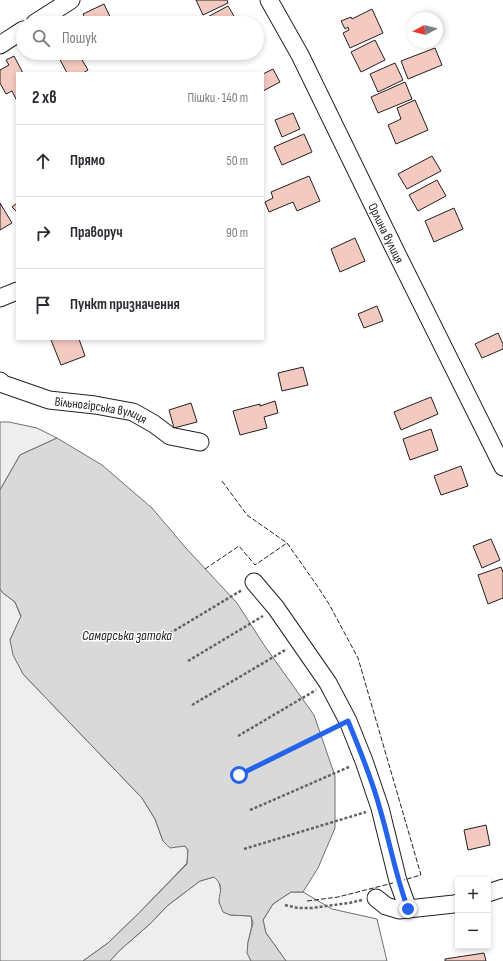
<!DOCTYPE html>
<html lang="uk">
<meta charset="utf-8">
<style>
:root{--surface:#fff;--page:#f7f7f7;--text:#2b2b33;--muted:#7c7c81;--line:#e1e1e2}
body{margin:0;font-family:"Sofia Sans Condensed",sans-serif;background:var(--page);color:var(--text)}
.controls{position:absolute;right:12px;bottom:12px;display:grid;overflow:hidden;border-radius:0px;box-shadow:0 2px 6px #0003}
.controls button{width:36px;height:36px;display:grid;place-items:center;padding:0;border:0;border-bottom:1px solid var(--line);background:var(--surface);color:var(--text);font:20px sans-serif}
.compass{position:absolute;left:407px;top:12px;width:36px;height:36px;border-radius:50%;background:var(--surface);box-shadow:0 2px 6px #0003;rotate:263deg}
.stop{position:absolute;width:12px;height:12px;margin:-9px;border:3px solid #2563eb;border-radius:50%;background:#fff}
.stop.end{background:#2563eb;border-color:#fff;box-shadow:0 1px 4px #0008}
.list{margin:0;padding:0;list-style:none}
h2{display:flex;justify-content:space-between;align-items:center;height:52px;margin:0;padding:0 16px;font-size:17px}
h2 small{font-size:13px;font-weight:400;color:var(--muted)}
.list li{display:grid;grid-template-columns:26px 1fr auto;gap:12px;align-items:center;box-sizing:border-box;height:72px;padding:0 16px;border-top:1px solid var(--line)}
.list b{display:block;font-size:15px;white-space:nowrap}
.list em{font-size:13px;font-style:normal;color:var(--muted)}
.icon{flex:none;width:22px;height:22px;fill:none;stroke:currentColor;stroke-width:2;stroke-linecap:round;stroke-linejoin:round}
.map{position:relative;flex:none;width:503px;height:961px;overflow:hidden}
.search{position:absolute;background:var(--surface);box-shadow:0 2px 6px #0003;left:16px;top:16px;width:248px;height:44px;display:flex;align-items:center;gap:10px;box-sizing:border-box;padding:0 14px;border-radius:22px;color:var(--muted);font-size:15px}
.panel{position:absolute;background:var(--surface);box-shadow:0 2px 6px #0003;left:16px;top:72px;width:248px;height:268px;border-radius:0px}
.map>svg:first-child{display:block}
.green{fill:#eee;stroke:#6f6f6f}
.water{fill:#d9d9d9;stroke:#6f6f6f}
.building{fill:#f3c9c0;stroke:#222}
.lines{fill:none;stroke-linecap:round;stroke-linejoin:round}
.minor-casing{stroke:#222;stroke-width:19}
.path{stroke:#646464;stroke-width:2.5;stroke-dasharray:3 2;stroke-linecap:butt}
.minor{stroke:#fff;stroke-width:17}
.fence{stroke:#222;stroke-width:1;stroke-dasharray:5 2;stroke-linecap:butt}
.route{stroke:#2563eb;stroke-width:5}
.labels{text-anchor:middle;stroke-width:3;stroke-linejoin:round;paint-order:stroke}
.street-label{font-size:13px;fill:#222;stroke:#fff}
.water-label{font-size:14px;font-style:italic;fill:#222;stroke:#fff}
</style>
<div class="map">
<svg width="503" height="961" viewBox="0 0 503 961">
<rect width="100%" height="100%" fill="#fff"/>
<path class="green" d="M 0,422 L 9,422 L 37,428 L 57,438 L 20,455 L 0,490 Z
M 0,589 L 3,593 L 15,602 L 21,617 L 10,640 L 23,674 L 142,798 L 155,819 L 163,841 L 185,846 L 188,850 L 187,863 L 139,913 L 108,943 L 83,961 L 0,961 Z
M 214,877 L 219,882 L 221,892 L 219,903 L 230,915 L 251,916 C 255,933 242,942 251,961 L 110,961 L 119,951 L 151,923 L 167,906 L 200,881 Z
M 291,892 L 303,892 L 332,909 L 377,919 L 387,961 L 286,961 L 266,933 L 263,920 L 273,904 Z"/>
<path class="water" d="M 57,438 L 102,465 L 152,508 L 185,547 L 237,603 L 264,645 L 314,715 L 335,776 L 335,828 L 318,868 L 303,892 L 291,892 L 273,904 L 263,920 L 266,933 L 286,961 L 251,961 L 247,953 L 248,942 L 253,923 L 251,916 L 230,915 L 223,912 C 222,909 220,905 219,902 C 219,891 225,887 214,877 L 200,881 L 167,906 L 151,923 L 119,951 L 110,961 L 83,961 L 108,943 L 139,913 L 187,864 L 188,850 L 185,846 L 170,848 L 163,841 L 155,819 L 142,798 L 23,674 L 13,655 L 10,640 L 21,616 L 15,602 L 3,593 L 0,589 L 0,490 L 20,455 Z"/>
<path class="building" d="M 196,0 L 227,0 L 228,3 L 203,15 Z
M 104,4 L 113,23 L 87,23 L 83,14 Z
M 228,6 L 237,21 L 233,23 L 201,23 L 200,21 Z
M 372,9 L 383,33 L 350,48 L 343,33 L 349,30 L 348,27 L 345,29 L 341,21 L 351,17 L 352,19 Z
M 375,40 L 385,60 L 361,72 L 351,52 Z
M 435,48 L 442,65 L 408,79 L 401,61 Z
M 59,53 L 78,53 L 88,70 L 83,73 L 67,73 L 57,54 Z
M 14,56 L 23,73 L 17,73 L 17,101 L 12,91 L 6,94 L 0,83 L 0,70 L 9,65 L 6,60 Z
M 395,63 L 403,80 L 378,92 L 370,74 Z
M 273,69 L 280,82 L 263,91 L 263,74 Z
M 405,82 L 412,99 L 378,113 L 371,97 Z
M 415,100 L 428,130 L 396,144 L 388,125 L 401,119 L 397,108 Z
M 293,113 L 300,129 L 282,137 L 275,120 Z
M 304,134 L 312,152 L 282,165 L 274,147 Z
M 432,156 L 441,171 L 407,189 L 398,174 Z
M 309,176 L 320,201 L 297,211 L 293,202 L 269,212 L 265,202 L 273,198 L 271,192 Z
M 437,180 L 446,196 L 418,211 L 409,195 Z
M 0,203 L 12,223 L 0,230 Z
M 17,203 L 17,212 L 12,207 Z
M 454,208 L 463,229 L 434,242 L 425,221 Z
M 355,238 L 365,261 L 340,272 L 331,249 Z
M 377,306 L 383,321 L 364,328 L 358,314 Z
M 498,333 L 503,344 L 503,349 L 482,358 L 475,344 Z
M 52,339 L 79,339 L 85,356 L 61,365 L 51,340 Z
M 303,367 L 308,385 L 282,391 L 278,373 Z
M 431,397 L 438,414 L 401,430 L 394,412 Z
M 275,401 L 278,413 L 264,417 L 267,428 L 240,435 L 233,411 L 260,404 L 260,406 Z
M 191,403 L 197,422 L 174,428 L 169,410 Z
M 431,429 L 438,450 L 410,460 L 403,439 Z
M 461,466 L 468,486 L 441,495 L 434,476 Z
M 491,539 L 500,560 L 482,568 L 473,546 Z
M 501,567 L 503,572 L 503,598 L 488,604 L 478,575 Z
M 486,825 L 490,845 L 468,850 L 464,830 Z
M 484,953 L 486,961 L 445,961 L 445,959 Z"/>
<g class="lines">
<defs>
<g id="minor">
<path id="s1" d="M 269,0 L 300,55 L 394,248 L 503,467"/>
<path d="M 35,23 L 71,0"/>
<path d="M 0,45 L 23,30"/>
<path d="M 0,298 L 17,291"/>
<path id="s2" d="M 0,381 L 3,384 L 49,400 L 95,405 L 133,412 L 154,424 L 170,436 L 200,442"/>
<path d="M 254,582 L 276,608 L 328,683 L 348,721 L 364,761 L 380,808 L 398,881 L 408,909"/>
<path d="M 488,893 L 503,888"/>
<path d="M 376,898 L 386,906 L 399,910 L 454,904 L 458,903"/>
</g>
</defs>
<use href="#minor" class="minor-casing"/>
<path class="path" d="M 157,641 L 242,590
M 188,661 L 263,616
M 192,705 L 287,649
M 238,736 L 316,690
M 239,775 L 335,727
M 250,810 L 349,767
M 244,849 L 366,812
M 285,905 L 298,908 L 312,908 L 326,906 L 349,903 L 362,900"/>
<use href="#minor" class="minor"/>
<path class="fence" d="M 222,481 L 247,515 L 287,543 L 318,587 L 329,604 L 358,658 L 421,875 L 404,880
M 205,569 L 239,546 L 255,565 L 287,543
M 307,901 L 338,897 L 393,883"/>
</g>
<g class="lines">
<path class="route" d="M 239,775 L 348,721 C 360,750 372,779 380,809 C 390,843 396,877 408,909"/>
</g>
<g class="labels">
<g class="street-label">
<text dy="5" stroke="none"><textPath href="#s1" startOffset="261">Орлина вулиця</textPath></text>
<text dy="5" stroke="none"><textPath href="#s2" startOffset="106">Вільногірська вулиця</textPath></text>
</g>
<g class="water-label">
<text x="127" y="640">Самарська затока</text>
</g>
</g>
</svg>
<div class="controls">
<button>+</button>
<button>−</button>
</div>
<svg class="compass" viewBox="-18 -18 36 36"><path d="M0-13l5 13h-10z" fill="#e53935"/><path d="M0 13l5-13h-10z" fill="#7c7c81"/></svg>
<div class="stop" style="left:239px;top:775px"></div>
<div class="stop end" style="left:408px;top:909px"></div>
<div class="search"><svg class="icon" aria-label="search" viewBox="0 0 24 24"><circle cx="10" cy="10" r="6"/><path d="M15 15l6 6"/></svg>Пошук</div>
<section class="panel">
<h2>2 хв<small>Пішки · 140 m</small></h2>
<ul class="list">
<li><svg class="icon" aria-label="ahead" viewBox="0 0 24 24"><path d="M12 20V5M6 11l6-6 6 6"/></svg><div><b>Прямо</b></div><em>50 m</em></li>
<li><svg class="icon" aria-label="right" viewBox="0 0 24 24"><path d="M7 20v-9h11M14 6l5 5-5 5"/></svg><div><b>Праворуч</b></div><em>90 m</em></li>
<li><svg class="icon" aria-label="arrive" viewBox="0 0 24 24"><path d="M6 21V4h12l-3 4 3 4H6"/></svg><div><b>Пункт призначення</b></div></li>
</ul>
</section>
</div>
